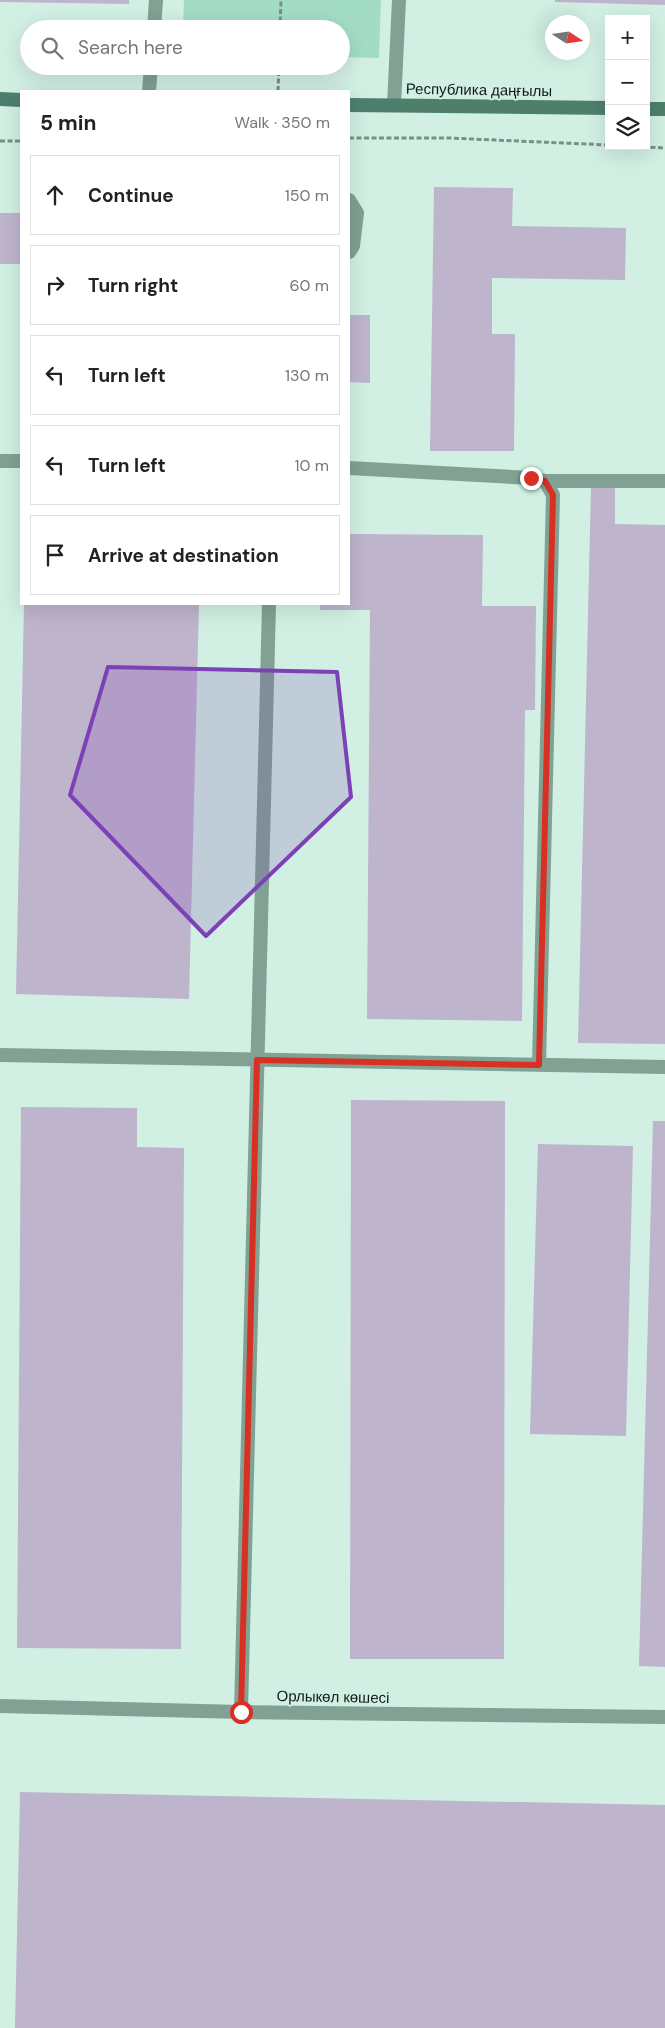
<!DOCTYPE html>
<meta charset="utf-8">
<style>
:root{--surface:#fff;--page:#f6f6f6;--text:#222;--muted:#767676;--line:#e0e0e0}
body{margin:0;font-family:"DM Sans",sans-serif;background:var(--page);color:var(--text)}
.controls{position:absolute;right:15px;top:15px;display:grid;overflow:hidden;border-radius:0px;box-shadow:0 5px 20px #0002}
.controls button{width:45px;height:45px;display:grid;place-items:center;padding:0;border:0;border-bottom:1px solid var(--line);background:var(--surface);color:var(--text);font:25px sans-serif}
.compass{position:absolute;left:545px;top:15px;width:45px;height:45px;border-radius:50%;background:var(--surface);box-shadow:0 5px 20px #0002;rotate:102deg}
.stop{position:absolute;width:15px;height:15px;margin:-11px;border:4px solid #d93025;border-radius:50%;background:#fff}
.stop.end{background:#d93025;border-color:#fff;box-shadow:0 1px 5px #0008}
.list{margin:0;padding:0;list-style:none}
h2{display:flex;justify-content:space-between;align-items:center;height:65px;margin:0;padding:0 20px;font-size:21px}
h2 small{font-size:16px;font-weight:400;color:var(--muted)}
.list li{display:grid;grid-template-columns:32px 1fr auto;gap:15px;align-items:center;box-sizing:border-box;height:80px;margin:0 10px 10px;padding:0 10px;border:1px solid var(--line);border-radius:0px}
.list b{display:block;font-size:19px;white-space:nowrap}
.list em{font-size:16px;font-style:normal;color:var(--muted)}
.icon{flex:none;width:28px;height:28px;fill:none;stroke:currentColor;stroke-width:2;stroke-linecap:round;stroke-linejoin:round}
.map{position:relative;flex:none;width:665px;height:2028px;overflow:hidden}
.search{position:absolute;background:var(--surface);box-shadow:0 5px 20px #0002;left:20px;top:20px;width:330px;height:55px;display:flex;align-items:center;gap:12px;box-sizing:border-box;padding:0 18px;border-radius:28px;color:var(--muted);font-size:19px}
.panel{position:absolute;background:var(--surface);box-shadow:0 5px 20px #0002;left:20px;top:90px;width:330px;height:515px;border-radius:0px}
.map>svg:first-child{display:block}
.green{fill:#a3dcc6}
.building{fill:#beb4cc}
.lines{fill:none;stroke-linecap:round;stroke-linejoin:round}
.path{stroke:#7a8f86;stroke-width:3;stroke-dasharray:5 2.5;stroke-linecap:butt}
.service{stroke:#81a194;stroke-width:14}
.minor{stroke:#81a194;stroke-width:14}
.secondary{stroke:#4e7f6d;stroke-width:14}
.route{stroke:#d93025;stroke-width:6}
.marked{fill:#7c41b6;fill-opacity:0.2;stroke:#7c41b6;stroke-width:4;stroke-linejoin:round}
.labels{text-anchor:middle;stroke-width:4;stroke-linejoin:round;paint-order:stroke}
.street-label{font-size:15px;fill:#0f1a16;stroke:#d2efe3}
</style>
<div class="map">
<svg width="665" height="2028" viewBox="0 0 665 2028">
<rect width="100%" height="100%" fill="#d2efe3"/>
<path class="green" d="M 184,0 L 381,0 L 379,58 L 341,57 L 341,29 L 183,29 Z"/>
<path class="building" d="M 0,0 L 129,0 L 129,4 L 0,2 Z
M 555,0 L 665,0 L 665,5 L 555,2 Z
M 434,187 L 513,188 L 512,226 L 626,228 L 625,280 L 492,278 L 492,334 L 515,334 L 514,451 L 430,451 Z
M 0,213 L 21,213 L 21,264 L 0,264 Z
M 349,315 L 370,315 L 370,383 L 349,382 Z
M 591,487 L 615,488 L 615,524 L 665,525 L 665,1044 L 578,1043 Z
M 349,534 L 483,535 L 482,606 L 536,606 L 535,710 L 525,710 L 522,1021 L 367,1019 L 370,610 L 320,610 L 320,604 L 349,604 Z
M 24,604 L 199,604 L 189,999 L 16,994 Z
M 351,1100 L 505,1101 L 504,1659 L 350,1659 Z
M 21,1107 L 137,1108 L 137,1147 L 184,1148 L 181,1649 L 17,1648 Z
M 653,1121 L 665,1121 L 665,1667 L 639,1666 Z
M 538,1144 L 633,1146 L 626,1436 L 530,1434 Z
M 20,1792 L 665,1805 L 665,2028 L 15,2028 Z"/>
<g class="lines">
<path class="path" d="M 280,29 L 281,0
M 278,91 L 279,66
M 349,138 L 449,138 L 609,145
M 0,141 L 21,141
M 628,146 L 665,148"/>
<path class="service" d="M 349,200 L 357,213 L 353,246 L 349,252
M 0,461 L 21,461
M 349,468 L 531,478 L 545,481 L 665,481
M 0,1055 L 665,1067
M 539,1065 L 553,495 L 545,481
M 241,1712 L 269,604"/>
<path class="minor" d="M 154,29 L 156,0
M 149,91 L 151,66
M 394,105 L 399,0
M 0,1706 L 241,1712 L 665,1717"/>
<path class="secondary" d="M 0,99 L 21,100
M 349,105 L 609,108
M 646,109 L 665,109"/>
</g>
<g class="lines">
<path class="route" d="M 241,1712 L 257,1060 L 539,1065 L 553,495 L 545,481 L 531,478"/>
</g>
<path class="marked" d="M 108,667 L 337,672 L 351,797 L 206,936 L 70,795 Z"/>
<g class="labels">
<g class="street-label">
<text transform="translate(479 90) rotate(1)" y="5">Республика даңғылы</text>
<text transform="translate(333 1697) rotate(1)" y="5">Орлыкөл көшесі</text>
</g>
</g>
</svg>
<div class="controls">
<button>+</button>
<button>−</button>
<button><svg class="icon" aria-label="layers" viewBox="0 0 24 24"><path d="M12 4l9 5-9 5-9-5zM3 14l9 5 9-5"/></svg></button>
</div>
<svg class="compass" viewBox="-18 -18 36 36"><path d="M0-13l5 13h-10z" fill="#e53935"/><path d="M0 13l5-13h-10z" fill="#767676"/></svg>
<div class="stop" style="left:241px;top:1712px"></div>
<div class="stop end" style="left:531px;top:478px"></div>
<div class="search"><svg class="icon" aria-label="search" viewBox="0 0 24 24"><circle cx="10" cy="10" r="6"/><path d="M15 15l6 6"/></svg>Search here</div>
<section class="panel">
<h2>5 min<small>Walk · 350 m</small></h2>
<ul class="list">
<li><svg class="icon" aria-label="ahead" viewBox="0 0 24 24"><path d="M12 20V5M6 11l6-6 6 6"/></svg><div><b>Continue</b></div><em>150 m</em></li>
<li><svg class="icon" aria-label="right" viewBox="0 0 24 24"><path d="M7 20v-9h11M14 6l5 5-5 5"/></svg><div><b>Turn right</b></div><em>60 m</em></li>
<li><svg class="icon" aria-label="left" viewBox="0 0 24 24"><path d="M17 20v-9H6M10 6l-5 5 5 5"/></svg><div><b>Turn left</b></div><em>130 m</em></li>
<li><svg class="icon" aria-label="left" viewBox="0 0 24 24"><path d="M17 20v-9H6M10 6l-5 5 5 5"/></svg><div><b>Turn left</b></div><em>10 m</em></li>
<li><svg class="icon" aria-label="arrive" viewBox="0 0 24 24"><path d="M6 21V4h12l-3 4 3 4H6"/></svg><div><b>Arrive at destination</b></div></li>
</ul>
</section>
</div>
